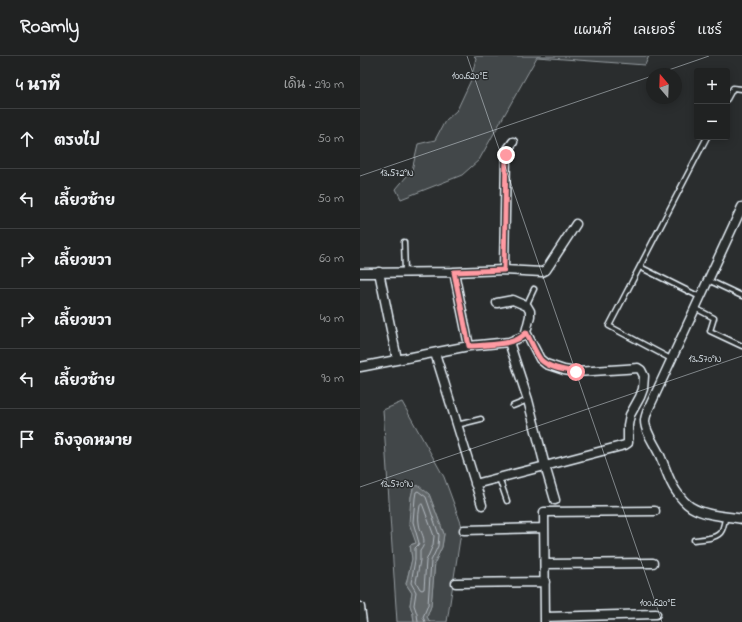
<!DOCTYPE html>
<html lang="th">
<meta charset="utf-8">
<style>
:root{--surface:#202222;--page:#2d2f2f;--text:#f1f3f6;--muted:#a2a4a5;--line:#3d3f40}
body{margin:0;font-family:"Indie Flower","Playpen Sans Thai",sans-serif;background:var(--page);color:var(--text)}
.controls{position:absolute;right:12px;top:12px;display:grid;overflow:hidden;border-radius:4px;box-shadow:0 2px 10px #0003}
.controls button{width:36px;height:36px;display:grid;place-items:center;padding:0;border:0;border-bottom:1px solid var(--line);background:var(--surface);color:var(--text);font:20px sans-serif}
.compass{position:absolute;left:286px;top:12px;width:36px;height:36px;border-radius:50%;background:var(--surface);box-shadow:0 2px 10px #0003;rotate:341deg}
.stop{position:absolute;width:12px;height:12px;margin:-9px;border:3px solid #ff9aa2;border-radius:50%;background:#fff}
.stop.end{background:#ff9aa2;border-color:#fff;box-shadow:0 1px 4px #0008}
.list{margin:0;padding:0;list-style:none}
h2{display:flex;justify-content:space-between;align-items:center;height:52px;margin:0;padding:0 16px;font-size:17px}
h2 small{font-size:13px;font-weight:400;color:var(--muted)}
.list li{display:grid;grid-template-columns:26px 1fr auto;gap:12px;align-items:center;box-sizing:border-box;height:60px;padding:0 16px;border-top:1px solid var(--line)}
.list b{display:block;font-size:15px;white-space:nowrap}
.list em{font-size:13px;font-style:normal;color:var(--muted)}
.icon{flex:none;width:22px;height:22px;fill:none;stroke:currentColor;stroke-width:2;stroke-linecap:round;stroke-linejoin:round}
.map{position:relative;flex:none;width:382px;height:566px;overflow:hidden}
header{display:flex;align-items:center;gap:24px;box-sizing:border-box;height:56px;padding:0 20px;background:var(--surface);border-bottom:1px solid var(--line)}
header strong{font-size:19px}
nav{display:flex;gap:22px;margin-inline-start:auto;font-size:14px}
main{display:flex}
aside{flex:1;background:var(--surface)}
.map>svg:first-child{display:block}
.green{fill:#424648;stroke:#959ca0}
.water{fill:#63686b;stroke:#989fa3}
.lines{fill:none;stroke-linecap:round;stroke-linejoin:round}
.shore{stroke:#b3bac0;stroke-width:1}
.lane-casing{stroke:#e8f1f8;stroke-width:7}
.street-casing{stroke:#e8f1f8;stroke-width:11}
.lane{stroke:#2a2d2e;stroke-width:4}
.street{stroke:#2a2d2e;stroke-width:8}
.route{stroke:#ff9aa2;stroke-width:5}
.ticks{fill:none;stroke:#e8f1f8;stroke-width:1;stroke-opacity:0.45}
.ticks-label{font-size:10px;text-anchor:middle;fill:#e8f1f8;stroke:#2a2d2e;stroke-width:3;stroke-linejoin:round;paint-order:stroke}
</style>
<header>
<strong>Roamly</strong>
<nav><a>แผนที่</a><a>เลเยอร์</a><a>แชร์</a></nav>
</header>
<main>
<aside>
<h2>4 นาที<small>เดิน · 290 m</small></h2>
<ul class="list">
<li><svg class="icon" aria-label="ahead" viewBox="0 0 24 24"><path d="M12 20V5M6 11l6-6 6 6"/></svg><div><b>ตรงไป</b></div><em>50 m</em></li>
<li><svg class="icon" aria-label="left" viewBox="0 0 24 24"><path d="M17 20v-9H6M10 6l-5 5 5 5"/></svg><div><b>เลี้ยวซ้าย</b></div><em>50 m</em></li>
<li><svg class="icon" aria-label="right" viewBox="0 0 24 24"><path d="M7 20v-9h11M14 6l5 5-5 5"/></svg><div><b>เลี้ยวขวา</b></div><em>60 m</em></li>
<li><svg class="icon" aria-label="right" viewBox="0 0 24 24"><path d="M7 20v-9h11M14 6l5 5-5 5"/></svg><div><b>เลี้ยวขวา</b></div><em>40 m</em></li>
<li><svg class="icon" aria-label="left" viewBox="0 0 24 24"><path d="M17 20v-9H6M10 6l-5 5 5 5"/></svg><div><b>เลี้ยวซ้าย</b></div><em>90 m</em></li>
<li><svg class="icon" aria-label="arrive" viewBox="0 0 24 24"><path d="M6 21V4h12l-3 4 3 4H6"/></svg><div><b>ถึงจุดหมาย</b></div></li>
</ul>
</aside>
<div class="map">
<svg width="382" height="566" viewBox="0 0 382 566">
<rect width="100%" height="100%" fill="#2a2d2e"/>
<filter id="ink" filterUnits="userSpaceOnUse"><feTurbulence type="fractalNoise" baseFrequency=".025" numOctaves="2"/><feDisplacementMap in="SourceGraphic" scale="8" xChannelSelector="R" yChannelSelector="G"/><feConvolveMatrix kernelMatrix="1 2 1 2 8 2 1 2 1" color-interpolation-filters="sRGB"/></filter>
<g filter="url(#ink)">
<path class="green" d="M 114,0 L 289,0 L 285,9 L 177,1 L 119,104 L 102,119 L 41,143 L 36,133 L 52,114 L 58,88 L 75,84 L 85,65 L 97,54 L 111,24 L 116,2 Z
M 42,346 L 84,421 L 102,470 L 87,566 L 70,566 L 67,561 L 71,550 L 75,506 L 82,491 L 84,478 L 69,438 L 54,429 L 51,441 L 56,487 L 50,489 L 52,503 L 46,528 L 52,537 L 50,549 L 53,558 L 54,566 L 37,566 L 23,354 Z"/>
<path class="water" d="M 54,429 L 59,430 L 69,438 L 84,478 L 82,491 L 75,506 L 71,550 L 67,561 L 70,566 L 54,566 L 53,558 L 50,549 L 52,537 L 46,528 L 52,503 L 50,489 L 56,487 L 49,467 L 51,441 Z"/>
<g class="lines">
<path class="shore" d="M 62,448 L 63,450 L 74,480 L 73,489 L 66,505 L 64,533 L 62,534 L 60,533 L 56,526 L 60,504 L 60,495 C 69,484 60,478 59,467 C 58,462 59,455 60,450 Z
M 58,566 L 57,558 L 54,549 L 56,536 L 51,527 L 55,504 L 55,492 L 58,489 L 59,487 L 53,466 L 55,442 L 56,436 L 58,435 L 66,441 L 79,479 L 78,490 L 71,505 L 68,549 L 63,561 L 65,566"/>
<defs>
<path id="lane" d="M 367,43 L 373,32 L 382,33
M 44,186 L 45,216
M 280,211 L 340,241
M 348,224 L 382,240
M 166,250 L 174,233
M 335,252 L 354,262 L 350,275 L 382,290
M 311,303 L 249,270 L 347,81
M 153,350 L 168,344
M 97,369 L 121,363
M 139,422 L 147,445
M 334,484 C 343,483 358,483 362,474 C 364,470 364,465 366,461"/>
<path id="street" d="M 382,151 L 288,354 C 287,357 285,361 285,365 C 285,377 297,391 301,402 C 306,413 309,425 316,435 C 320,441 325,447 331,451 C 346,460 366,460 382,463
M 144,214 L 146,99 L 148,93 L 153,86
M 19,216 L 37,303
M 94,216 L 109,290 L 149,286 L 168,344 L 185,410 L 195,444
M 0,217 L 94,216 L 144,214 L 182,216 L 186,214 L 190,208 L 216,168
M 137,247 L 153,244 L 167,250 L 170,255 L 170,260 L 166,276 L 164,280 L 149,286
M 75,297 L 122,449
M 0,311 L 109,290
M 115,428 L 185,410 L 265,389 L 268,387 L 268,369 L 270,359 L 280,341 L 283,333 L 284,320 L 281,314 L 278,312 L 265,313 L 216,316 L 204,314 L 186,308 L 180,303 L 166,276
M 104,474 L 184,472
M 185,508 L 293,507
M 96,527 L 185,526
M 0,551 L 2,566
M 185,561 L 296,558
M 185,566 L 184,456 L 295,455"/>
</defs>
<use href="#lane" class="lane-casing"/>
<use href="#street" class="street-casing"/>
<use href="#lane" class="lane"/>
<use href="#street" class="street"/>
</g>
</g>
<g class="lines" filter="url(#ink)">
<path class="route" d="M 146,99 L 144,214 L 94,216 L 109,290 C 124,289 158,290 166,276 C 170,283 176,298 181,304 C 189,312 204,314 216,316"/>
</g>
<path class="ticks" d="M 107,0 L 302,566M 297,18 L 349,0M 0,120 L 292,20M 0,431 L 382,300"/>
<g class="ticks-label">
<text x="110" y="23">100.620°E</text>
<text x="37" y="120">13.572°N</text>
<text x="345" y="306">13.570°N</text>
<text x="37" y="431">13.570°N</text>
<text x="298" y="550">100.620°E</text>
</g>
</svg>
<div class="controls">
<button>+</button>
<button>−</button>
</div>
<svg class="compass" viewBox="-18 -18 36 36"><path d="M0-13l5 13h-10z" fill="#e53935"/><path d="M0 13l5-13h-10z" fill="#a2a4a5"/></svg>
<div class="stop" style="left:216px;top:316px"></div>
<div class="stop end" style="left:146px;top:99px"></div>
</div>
</main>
